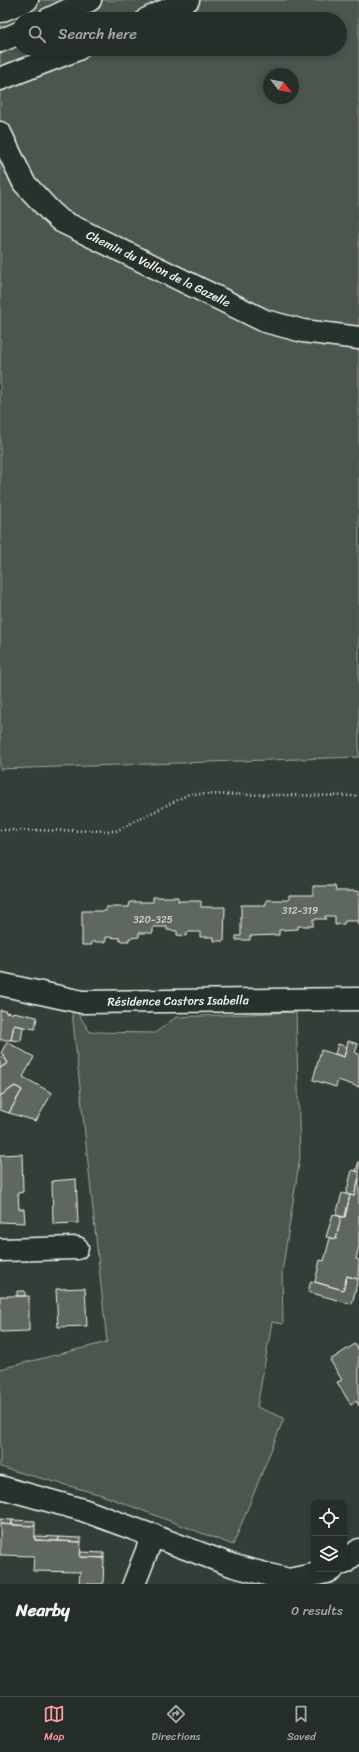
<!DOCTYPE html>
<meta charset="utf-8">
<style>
:root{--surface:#262e2a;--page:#2e3632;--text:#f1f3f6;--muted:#a4a8a8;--line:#424a47;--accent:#ff9aa2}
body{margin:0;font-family:Sriracha,sans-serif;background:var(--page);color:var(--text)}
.controls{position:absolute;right:12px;bottom:12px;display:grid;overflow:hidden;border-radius:6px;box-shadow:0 2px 6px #0003}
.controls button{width:36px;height:36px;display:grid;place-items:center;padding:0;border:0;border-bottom:1px solid var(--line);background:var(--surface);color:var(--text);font:20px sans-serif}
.compass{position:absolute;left:263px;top:68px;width:36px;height:36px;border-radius:50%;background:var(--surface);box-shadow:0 2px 6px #0003;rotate:121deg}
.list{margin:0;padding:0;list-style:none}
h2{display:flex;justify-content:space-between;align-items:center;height:52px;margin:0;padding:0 16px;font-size:17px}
h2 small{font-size:13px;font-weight:400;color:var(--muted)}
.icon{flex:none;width:22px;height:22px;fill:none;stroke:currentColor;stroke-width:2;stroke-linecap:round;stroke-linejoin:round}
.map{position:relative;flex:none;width:359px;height:1584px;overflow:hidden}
.search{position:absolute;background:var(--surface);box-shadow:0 2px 6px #0003;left:12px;right:12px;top:12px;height:44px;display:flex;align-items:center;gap:10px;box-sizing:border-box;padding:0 14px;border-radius:22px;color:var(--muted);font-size:15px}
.sheet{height:112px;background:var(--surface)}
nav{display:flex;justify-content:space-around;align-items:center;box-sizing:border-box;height:56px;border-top:1px solid var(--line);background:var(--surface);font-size:11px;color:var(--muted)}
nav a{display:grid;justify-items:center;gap:2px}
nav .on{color:var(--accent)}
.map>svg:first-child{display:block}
.green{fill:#4c564f;stroke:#a0a49c;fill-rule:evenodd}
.building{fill:#5f6861;stroke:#f4f1e8}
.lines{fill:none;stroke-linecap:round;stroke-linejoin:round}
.minor-casing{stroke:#f4f1e8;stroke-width:25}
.highway-casing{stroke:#f4f1e8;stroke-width:25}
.path{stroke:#f4f1e8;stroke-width:2.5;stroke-dasharray:1 3;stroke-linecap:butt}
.minor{stroke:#26332d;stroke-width:22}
.highway{stroke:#26332d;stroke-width:22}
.labels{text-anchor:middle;stroke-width:4;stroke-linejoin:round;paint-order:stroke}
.number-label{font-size:10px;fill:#cfcfc6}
.street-label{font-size:12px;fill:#f4f1e8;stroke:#26332d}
</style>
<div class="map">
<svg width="359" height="1584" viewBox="0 0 359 1584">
<rect width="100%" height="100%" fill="#323e38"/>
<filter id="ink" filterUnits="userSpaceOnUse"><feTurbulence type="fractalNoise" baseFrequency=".025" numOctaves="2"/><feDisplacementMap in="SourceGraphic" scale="8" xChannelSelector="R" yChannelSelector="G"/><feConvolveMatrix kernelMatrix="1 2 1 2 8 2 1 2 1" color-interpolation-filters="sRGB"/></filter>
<g filter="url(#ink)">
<path class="green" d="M 0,0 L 359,0 L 359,757 L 0,769 ZM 19,19 L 340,19 L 340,49 L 19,49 ZM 269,74 L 293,74 L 293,98 L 269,98 Z
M 72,1012 L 77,1012 L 90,1032 L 155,1033 L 176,1017 L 296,1012 L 300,1157 L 282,1272 L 283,1324 L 272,1322 L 257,1407 L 284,1418 L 233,1545 L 102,1495 L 0,1467 L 0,1369 L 107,1342 Z"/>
<path class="building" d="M 313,886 L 335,886 L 336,891 L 359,891 L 359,927 L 358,921 L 345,921 L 344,924 L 335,925 L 335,916 L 325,916 L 326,919 L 313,919 L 313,926 L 298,926 L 298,929 L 279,930 L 279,935 L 250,936 L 250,940 L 236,940 L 236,936 L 241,936 L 241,905 L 266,905 L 266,900 L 289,900 L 289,895 L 313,895 Z
M 153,897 L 178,897 L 178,901 L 201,901 L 201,907 L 225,907 L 224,941 L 214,941 L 214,937 L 200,937 L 200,932 L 187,932 L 187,936 L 177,935 L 177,931 L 167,930 L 167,927 L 153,927 L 153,933 L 139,933 L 139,937 L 129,938 L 129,941 L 120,941 L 120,938 L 106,937 L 106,942 L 91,942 L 92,945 L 82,945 L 82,911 L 106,911 L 106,907 L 129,907 L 130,902 L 153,902 Z
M 0,1010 L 6,1011 L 6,1013 L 9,1012 L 12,1014 L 13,1012 L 37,1017 L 35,1029 L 14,1025 L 11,1040 L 0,1040 Z
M 14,1025 L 23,1027 L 21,1041 L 11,1040 Z
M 348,1041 L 358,1044 L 355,1053 L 359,1054 L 359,1087 L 338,1080 L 336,1087 L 313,1080 L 321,1050 L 344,1057 Z
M 7,1042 L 34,1057 L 23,1077 L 52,1093 L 36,1121 L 9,1113 L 22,1090 L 15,1086 L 0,1096 L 0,1068 L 8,1063 L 1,1053 Z
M 338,1044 L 347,1047 L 344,1057 L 335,1054 Z
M 3,1055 L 8,1063 L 0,1068 L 0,1059 Z
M 15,1086 L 22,1090 L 9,1113 L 0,1110 L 0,1096 Z
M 22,1154 L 23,1192 L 18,1193 L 19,1209 L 24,1209 L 25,1223 L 0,1222 L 0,1155 Z
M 359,1161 L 359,1172 L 356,1171 Z
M 352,1170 L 359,1172 L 359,1178 L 354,1196 L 346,1194 Z
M 359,1178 L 359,1246 L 356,1259 L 359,1260 L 358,1279 L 347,1276 L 343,1290 L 315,1282 L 320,1260 L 324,1261 L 330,1238 L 336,1239 L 341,1217 L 345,1217 L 350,1195 L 354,1196 Z
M 76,1179 L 78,1223 L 53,1224 L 52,1181 Z
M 342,1193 L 350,1195 L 345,1217 L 336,1215 Z
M 333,1214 L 341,1217 L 336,1239 L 326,1237 Z
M 347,1276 L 358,1279 L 352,1304 L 308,1292 L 311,1281 L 343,1290 Z
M 85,1288 L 87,1326 L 58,1327 L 56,1289 Z
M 17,1291 L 25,1291 L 25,1296 L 17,1296 Z
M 0,1296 L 29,1296 L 29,1331 L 0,1332 Z
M 355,1344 L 359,1351 L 359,1406 L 356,1401 L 351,1405 L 337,1382 L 342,1380 L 330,1360 Z
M 0,1519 L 12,1520 L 12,1525 L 0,1524 Z
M 12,1520 L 35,1521 L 35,1526 L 12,1525 Z
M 0,1524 L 35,1526 L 35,1540 L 81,1542 L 80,1557 L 104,1558 L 103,1584 L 79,1584 L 80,1572 L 33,1571 L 34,1556 L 0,1555 Z
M 35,1536 L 59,1537 L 58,1541 L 35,1540 Z
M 59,1537 L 81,1538 L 81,1542 L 58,1541 Z
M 81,1552 L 104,1553 L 104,1558 L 80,1557 Z"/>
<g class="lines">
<defs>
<g id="minor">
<path id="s1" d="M 0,133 L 24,183 L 50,211 L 61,221 L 265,321 L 303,331 L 359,338"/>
<path id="s2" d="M 0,984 L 82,1002 L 359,999"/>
<path d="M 0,1250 L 77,1248"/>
<path d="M 0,1487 L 83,1510 L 234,1566 L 289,1580 L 327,1572 L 333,1569"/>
<path d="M 344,1563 L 359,1550"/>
<path d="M 134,1584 L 153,1535"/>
</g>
<path id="highway" d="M 0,11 L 27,0
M 49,19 L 90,0
M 147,19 L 188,0
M 0,41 L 19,33
M 0,79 L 78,49"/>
</defs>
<use href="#minor" class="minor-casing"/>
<use href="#highway" class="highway-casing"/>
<path class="path" d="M 0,830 L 116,831 L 189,794 L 359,796"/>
<use href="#minor" class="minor"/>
<use href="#highway" class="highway"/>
</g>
</g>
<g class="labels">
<g class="number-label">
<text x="300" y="914">312-319</text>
<text x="153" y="923">320-325</text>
</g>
<g class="street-label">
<text dy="4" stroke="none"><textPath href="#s1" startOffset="217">Chemin du Vallon de la Gazelle</textPath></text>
<text dy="4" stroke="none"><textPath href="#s2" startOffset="180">Résidence Castors Isabella</textPath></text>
</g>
</g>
</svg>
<div class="controls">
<button><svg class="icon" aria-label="locate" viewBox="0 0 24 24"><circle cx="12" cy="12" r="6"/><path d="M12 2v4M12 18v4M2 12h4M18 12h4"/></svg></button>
<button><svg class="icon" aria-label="layers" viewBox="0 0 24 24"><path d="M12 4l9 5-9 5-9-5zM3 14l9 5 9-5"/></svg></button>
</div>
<svg class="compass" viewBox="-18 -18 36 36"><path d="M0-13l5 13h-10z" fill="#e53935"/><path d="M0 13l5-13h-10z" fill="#a4a8a8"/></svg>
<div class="search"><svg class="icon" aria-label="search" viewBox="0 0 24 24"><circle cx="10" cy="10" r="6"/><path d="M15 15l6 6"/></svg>Search here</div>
</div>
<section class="sheet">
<h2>Nearby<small>0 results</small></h2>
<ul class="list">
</ul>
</section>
<nav>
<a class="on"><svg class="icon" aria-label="map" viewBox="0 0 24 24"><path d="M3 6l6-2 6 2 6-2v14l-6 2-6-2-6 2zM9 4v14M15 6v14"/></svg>Map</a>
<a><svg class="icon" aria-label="directions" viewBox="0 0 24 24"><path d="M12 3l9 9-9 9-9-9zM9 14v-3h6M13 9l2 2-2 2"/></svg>Directions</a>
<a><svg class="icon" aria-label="saved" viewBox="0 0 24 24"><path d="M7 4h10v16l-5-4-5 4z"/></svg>Saved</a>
</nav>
